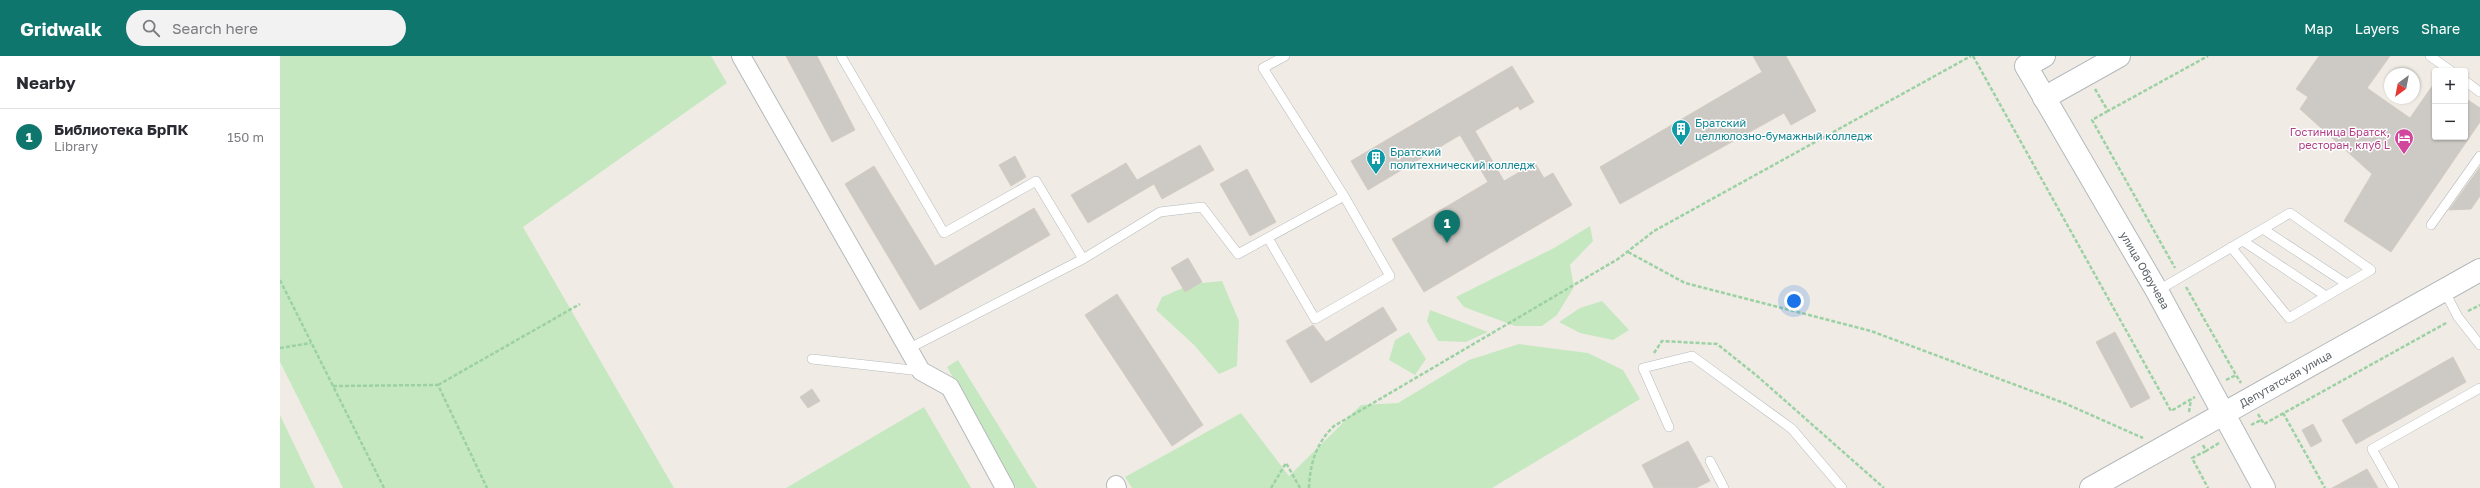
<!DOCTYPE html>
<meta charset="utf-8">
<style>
:root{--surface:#fff;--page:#f2f2f3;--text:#2b2b33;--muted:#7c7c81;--line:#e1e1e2;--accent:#0f766e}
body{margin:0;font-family:"Golos Text",sans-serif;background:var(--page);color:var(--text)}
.controls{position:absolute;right:12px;top:12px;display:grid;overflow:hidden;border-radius:4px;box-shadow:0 1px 3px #0004}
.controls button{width:36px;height:36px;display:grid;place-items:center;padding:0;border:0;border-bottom:1px solid var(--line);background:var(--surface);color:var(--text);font:20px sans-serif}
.compass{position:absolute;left:2104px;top:12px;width:36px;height:36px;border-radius:50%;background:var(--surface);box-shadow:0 1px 3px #0004;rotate:212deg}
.you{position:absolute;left:1514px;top:245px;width:14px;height:14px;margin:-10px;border:3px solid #fff;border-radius:50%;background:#1a73e8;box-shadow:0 0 0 6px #1a73e833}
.badge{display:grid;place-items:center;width:26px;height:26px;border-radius:50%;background:var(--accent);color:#fff;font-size:13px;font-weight:700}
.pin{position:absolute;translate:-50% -33px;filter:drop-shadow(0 1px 2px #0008)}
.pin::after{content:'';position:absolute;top:21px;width:14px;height:12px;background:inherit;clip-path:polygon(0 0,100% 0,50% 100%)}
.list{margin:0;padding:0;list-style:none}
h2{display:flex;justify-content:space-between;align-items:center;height:52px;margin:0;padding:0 16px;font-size:17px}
h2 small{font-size:13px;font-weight:400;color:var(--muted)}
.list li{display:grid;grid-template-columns:26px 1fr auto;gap:12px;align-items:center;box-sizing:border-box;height:56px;padding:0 16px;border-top:1px solid var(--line)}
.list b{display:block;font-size:15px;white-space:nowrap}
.list p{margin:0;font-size:13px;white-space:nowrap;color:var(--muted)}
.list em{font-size:13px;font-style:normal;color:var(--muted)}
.icon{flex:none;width:22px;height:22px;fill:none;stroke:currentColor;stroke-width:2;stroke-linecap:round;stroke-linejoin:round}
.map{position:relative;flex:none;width:2200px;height:432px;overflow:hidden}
header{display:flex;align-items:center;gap:24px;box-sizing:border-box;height:56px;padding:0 20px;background:var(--accent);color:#fff}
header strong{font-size:19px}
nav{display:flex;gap:22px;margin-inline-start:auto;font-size:14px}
.search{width:280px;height:36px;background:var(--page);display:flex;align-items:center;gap:10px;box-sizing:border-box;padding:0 14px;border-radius:22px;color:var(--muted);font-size:15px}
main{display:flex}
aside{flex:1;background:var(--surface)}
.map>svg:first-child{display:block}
.green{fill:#c6e8c0}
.building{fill:#cdc9c4;stroke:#d5ccc3}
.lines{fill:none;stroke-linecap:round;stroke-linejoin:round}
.service-casing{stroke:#b5b9bc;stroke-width:10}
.minor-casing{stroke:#b5b9bc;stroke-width:20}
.tertiary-casing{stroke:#b5b9bc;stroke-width:24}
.secondary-casing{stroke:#b3b9bd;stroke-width:24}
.path{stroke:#9cd1a4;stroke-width:2.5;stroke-dasharray:4 2;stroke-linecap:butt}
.service{stroke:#fff;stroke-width:9}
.minor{stroke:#fff;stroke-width:18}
.tertiary{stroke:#fff;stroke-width:22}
.secondary{stroke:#fff;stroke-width:22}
.labels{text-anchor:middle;stroke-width:3;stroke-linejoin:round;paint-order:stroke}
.culture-label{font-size:11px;fill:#0d838f;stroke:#fff;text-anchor:start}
.hotel-label{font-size:11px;fill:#b23c85;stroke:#fff;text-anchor:end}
.street-label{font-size:11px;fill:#5c6266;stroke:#fff}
</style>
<header>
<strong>Gridwalk</strong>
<div class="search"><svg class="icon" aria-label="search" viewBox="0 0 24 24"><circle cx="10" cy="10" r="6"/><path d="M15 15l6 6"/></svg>Search here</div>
<nav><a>Map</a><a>Layers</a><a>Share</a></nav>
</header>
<main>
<aside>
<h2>Nearby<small></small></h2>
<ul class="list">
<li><span class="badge">1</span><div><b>Библиотека БрПК</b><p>Library</p></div><em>150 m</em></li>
</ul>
</aside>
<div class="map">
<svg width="2200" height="432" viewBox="0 0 2200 432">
<rect width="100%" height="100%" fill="#f0ece5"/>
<path class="green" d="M 0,0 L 431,0 L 447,27 L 243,171 L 394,432 L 63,432 L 0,306 Z
M 1310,170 L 1313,185 L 1290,209 L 1294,231 L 1277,259 L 1262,270 L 1235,270 L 1184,251 L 1176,241 L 1274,192 Z
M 942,225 L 959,265 L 957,310 L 939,318 L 914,289 L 876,254 L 882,241 L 912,228 Z
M 1322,245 L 1349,274 L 1333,284 L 1300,277 L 1279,266 L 1300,252 Z
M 1150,254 L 1208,276 L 1186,286 L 1158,285 L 1147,265 Z
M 1129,276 L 1146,303 L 1135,319 L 1109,304 L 1115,284 Z
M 1239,288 L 1308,297 L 1343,314 L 1360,343 L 1212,432 L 852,432 L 845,421 L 961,357 L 1009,420 L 1081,349 L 1118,347 L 1189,304 Z
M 678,304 L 757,432 L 736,432 L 667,311 Z
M 644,351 L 691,432 L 506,432 Z
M 0,359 L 35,432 L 0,432 Z"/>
<path class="building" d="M 506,0 L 537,0 L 575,74 L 552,86 Z
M 1473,0 L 1506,0 L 1536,55 L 1511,69 L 1504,57 L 1340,148 L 1320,111 L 1482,16 Z
M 2039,0 L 2110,0 L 2087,32 L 2130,62 L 2155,26 L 2155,81 L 2185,81 L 2185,42 L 2200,52 L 2200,66 L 2111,196 L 2064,165 L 2092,118 L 2020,53 L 2028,41 L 2016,33 Z
M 1232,10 L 1254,46 L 1240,54 L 1238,50 L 1195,75 L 1224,125 L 1255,107 L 1264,122 L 1273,117 L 1292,149 L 1144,236 L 1112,183 L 1208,126 L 1180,79 L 1088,134 L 1071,105 Z
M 920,89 L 934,114 L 882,143 L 874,128 L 808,167 L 791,139 L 846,107 L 857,124 Z
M 735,100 L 746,121 L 731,130 L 719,109 Z
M 594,110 L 655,210 L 754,152 L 770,179 L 640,254 L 565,128 Z
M 2200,111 L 2200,140 L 2191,153 L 2169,154 Z
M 967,113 L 996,166 L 970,180 L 940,128 Z
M 908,202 L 922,226 L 905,236 L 891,212 Z
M 837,238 L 923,369 L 892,390 L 805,259 Z
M 1103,251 L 1117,274 L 1031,327 L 1006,285 L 1033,269 L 1046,286 Z
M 1835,276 L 1870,342 L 1851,352 L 1816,286 Z
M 2173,301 L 2186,326 L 2076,388 L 2062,364 Z
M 532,333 L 540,345 L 528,352 L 520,341 Z
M 2033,368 L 2042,385 L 2031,391 L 2022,374 Z
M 1408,385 L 1430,425 L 1416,432 L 1374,432 L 1362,409 Z
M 2087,413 L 2098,432 L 2052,432 Z"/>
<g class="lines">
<defs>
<path id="service" d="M 561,0 L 664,177 L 756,125 L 803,203 L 628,293
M 2150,0 L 2171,15
M 2185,25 L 2200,36
M 2151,169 L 2200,100
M 1983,173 L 2067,228
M 988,182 L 1035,263 L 1110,220 L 1064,140
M 1963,185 L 2046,240
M 803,203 L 880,156 L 922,151 L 958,198 L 1064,140 L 983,12 L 1005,0
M 2164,234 L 2178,261 L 2200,289
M 1877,235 L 2010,157 L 2091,214 L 2009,262 L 1951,191
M 532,303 L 641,315
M 1389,371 L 1363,312 L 1412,300 L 1512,373 L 1562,432
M 1430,405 L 1444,432
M 2114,432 L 2092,393 L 2200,332"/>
<path id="minor" d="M 461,0 L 641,315 L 670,331 L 725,432
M 836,429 L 837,432"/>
<g id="tertiary">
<path id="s1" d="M 1811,432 L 2200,214"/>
</g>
<g id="secondary">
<path id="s2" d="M 1764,0 L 1746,10 L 1877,235 L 1984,432"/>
<path d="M 1764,42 L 1839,0"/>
</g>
</defs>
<use href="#service" class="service-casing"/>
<use href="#minor" class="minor-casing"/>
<use href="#tertiary" class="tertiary-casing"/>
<use href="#secondary" class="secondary-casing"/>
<path class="path" d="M 1693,0 L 1891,355 L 1915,341
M 1815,33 L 1828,55 L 1928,0
M 1828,55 L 1812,64 L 1895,212
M 1348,196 L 1405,227 L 1591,275 L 1784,347 L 1863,382
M 0,224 L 53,330
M 1906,231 L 1956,319
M 2188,255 L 2200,249
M 0,292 L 31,287
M 1374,297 L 1382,285 L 1437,288 L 1476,319 L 1604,432
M 1946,324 L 1956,319 L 1961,327
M 158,329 L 300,248
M 1909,356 L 1911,343
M 2003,357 L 2045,432
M 1978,358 L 1984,368 L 2168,266
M 1971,369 L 1981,364
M 1923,389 L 1926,395 L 1939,387
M 1926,395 L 1912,402 L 1928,432
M 104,432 L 53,330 L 158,329 L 207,432
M 991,432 L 1006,407 L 1020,432
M 1029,432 C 1030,408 1036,387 1054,370 L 1338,203 L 1374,175 L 1691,0"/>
<use href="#service" class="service"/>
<use href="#minor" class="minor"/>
<use href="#tertiary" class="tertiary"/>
<use href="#secondary" class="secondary"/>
</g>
<defs>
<symbol id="building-pin" viewBox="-11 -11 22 30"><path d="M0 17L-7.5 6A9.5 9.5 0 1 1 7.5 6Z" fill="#0f9aa8" stroke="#fff"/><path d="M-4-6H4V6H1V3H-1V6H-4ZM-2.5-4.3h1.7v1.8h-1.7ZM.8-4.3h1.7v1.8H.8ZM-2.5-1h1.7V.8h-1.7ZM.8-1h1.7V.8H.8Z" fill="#fff"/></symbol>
<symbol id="hotel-pin" viewBox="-11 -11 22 30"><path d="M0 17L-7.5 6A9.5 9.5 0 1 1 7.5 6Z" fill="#d1479c" stroke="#fff"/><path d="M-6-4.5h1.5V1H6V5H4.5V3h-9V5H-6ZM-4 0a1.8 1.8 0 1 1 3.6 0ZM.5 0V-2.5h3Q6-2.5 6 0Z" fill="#fff"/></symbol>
</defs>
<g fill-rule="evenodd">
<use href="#building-pin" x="1390" y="62" width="22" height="30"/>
<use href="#hotel-pin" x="2113" y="71" width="22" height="30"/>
<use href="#building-pin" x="1085" y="91" width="22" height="30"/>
</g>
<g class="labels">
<g class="culture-label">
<text x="1415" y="71">Братский<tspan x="1415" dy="13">целлюлозно-бумажный колледж</tspan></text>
<text x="1110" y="100">Братский<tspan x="1110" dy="13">политехнический колледж</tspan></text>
</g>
<g class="hotel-label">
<text x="2110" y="80">Гостиница Братск,<tspan x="2110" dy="13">ресторан, клуб L</tspan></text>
</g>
<g class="street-label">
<text dy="4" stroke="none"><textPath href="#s2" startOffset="257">улица Обручева</textPath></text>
<text dy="4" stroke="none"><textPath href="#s1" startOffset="223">Депутатская улица</textPath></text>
</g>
</g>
</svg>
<div class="controls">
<button>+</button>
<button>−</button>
</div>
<svg class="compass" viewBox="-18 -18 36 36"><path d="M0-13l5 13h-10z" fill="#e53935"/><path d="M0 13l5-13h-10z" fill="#7c7c81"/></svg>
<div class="you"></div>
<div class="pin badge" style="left:1167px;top:187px">1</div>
</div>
</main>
